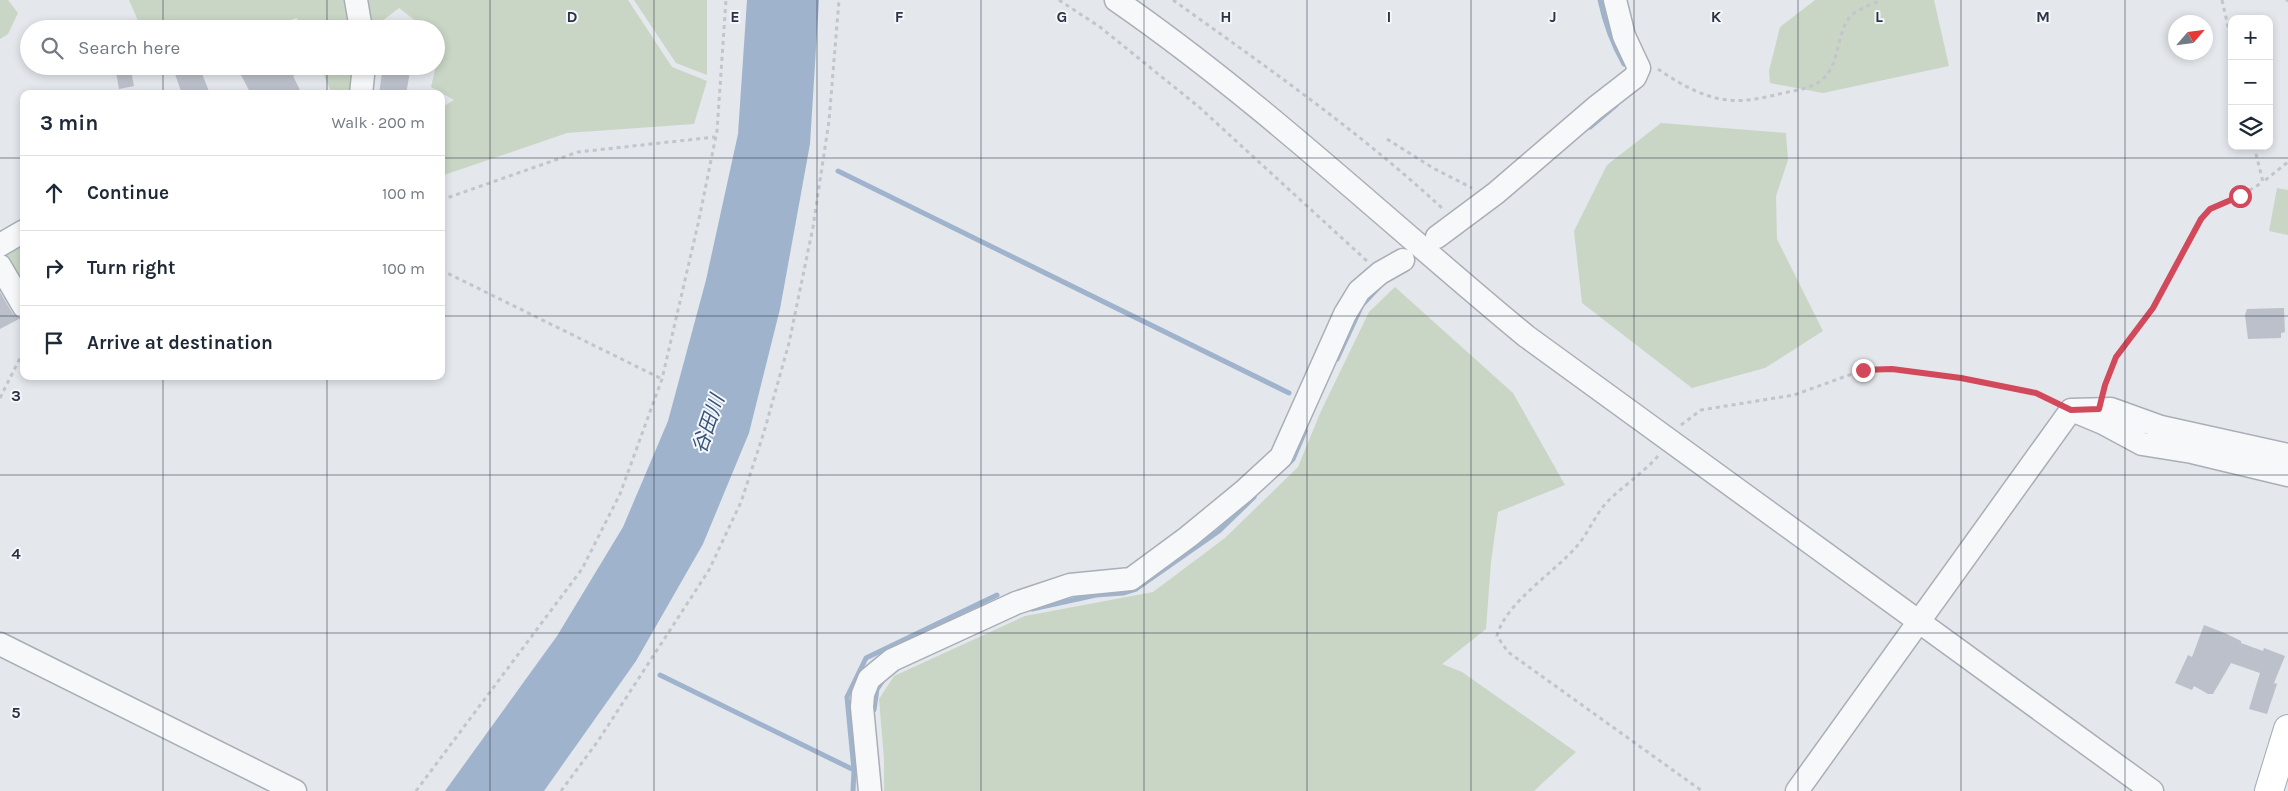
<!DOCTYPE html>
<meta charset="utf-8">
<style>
:root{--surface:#fff;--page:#f2f2f3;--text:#1f2937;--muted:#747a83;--line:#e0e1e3}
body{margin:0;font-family:Karla,"Noto Sans JP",sans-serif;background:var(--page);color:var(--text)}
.controls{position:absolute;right:15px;top:15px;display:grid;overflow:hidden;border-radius:10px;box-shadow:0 2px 8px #0003}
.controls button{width:45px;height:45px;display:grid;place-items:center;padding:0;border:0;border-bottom:1px solid var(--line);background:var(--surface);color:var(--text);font:25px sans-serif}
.compass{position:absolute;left:2168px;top:15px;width:45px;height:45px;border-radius:50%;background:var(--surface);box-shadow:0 2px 8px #0003;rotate:62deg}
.stop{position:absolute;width:15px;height:15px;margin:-11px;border:4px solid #d1495b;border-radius:50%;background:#fff}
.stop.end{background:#d1495b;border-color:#fff;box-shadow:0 1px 5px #0008}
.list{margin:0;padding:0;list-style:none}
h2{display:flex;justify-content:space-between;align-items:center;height:65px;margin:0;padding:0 20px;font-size:21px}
h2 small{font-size:16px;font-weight:400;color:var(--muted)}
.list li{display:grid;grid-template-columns:32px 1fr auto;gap:15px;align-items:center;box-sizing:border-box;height:75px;padding:0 20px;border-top:1px solid var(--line)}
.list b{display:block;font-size:19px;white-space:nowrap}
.list em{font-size:16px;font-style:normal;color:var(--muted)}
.icon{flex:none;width:28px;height:28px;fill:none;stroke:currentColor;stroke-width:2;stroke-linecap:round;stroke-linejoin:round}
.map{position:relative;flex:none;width:2288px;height:791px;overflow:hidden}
.search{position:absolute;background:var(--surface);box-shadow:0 2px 8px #0003;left:20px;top:20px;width:425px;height:55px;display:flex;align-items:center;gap:12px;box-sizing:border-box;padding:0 18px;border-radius:28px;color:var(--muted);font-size:19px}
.panel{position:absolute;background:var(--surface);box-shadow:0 2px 8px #0003;left:20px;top:90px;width:425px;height:290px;border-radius:10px}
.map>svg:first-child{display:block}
.green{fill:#c9d6c5}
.water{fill:#9fb4cc}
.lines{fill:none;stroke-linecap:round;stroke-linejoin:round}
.stream{stroke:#9fb4cc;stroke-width:5}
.building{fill:#bbc0ca}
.minor-casing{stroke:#a9aeb7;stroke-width:25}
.major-casing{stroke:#a3abb8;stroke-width:30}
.path{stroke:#c2c5cb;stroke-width:3;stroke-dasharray:4 4;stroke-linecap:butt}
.minor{stroke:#f7f8fa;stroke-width:22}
.major{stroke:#fff;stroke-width:28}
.route{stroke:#d1495b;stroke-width:6}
.grid{fill:none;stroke:#2b3445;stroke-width:1;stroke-opacity:0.55}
.labels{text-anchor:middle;stroke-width:4;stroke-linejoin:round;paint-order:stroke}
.water-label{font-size:20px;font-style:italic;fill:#34527a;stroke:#f4f6f9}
.grid-label{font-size:16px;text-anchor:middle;font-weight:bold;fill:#2b3445;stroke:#f4f6f9;stroke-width:4;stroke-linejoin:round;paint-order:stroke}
</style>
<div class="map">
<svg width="2288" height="791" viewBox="0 0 2288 791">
<rect width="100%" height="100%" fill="#e4e7ec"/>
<path class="green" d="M 0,0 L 8,0 L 18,13 L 8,34 L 0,39 Z
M 129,0 L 346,0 L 353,29 L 302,29 L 297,18 L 260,29 L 139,29 L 139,23 Z
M 366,0 L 628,0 L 672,67 L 707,81 L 694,124 L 567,133 L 441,176 L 441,108 L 454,100 L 431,87 L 436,66 L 436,29 L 426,29 L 399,8 L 372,29 Z
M 634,0 L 707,0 L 707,75 L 676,63 Z
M 1815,0 L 1934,0 L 1949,66 L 1823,93 L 1770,83 L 1769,71 L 1780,27 Z
M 320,66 L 355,66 L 351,94 L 332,94 Z
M 1661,123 L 1786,133 L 1788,160 L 1776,196 L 1777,239 L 1823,331 L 1765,368 L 1692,388 L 1582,303 L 1574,231 L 1607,165 Z
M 2277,188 L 2288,190 L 2288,235 L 2269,231 Z
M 24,241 L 24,293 L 4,252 Z
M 1395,287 L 1513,393 L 1565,485 L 1498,512 L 1491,562 L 1486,629 L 1442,664 L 1462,672 L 1576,752 L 1534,791 L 884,791 L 884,759 L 879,699 L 894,676 L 1025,616 L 1153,592 L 1225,538 L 1298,467 L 1321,411 L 1369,312 Z"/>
<path class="water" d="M 747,0 L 819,0 L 810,144 L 780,309 L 749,433 L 703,544 L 636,661 L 544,791 L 445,791 L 557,636 L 623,527 L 668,421 L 706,280 L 738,134 Z"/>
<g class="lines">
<path class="stream" d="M 1600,0 C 1605,23 1612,43 1624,64
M 1590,127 L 1616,105
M 838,171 L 1289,393
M 1337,359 L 1362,305 L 1379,287
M 1287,465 L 1293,459 L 1305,431
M 1032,609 L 1096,595 L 1123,593 L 1136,589 L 1219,531 L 1254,497
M 660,675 L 854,770
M 874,710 L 877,689 L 883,680
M 853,791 L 854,770 L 847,697 L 866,658 L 997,595"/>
</g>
<path class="building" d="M 115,66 L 130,66 L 134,86 L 119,89 Z
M 252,66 L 312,66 L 293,76 L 302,94 L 251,94 L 240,73 Z
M 383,66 L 411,66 L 406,94 L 379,94 Z
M 188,69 L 190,75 L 201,71 L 210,94 L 182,94 L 175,74 Z
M 0,292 L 13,314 L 19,319 L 0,329 Z
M 2284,308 L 2285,332 L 2281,333 L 2281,338 L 2248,339 L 2245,315 L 2247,309 Z
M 2204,625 L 2227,634 L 2241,641 L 2241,643 L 2263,651 L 2264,648 L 2285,656 L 2274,683 L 2277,684 L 2267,714 L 2249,709 L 2260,673 L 2231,663 L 2213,694 L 2208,694 L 2194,686 L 2192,690 L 2175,683 L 2188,655 L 2192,657 Z"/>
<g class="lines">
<defs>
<path id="minor" d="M 356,0 L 361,29
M 1116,0 C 1262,101 1390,224 1526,336 L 2152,791
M 361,94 L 364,66
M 1437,237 L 1496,193 L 1595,108 L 1635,77 L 1639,68 L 1624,36 L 1615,0
M 0,245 L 24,231
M 0,266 L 24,307
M 2079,413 L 2103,423 L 2142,444 L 2192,452 L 2288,475
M 0,644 L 295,791
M 870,791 L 862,707 L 863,694 L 869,679 L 892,660 L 1016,603 L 1070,585 L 1131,579 L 1188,537 L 1244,491 L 1281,457 L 1345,314 L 1359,291 L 1380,273 L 1403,260
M 1797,791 L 2071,410 L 2111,409 L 2161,427 L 2288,455"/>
<path id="major" d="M 2269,791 L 2288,729"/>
</defs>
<use href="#minor" class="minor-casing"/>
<use href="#major" class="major-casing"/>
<path class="path" d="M 1059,0 L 1100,27 L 1199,107 L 1367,261
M 1173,0 C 1265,66 1359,131 1443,209
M 2222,0 L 2232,44
M 2286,0 L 2288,1
M 1658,69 C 1684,87 1714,104 1747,100 C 1760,99 1774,95 1788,92 C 1803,89 1818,87 1828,73 C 1840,57 1838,26 1853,14 C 1861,8 1872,4 1881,0
M 1387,139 L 1433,168 L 1472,188
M 2254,146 L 2263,182 L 2288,162
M 441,200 L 578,152 L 715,137
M 441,270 L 662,379
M 2103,391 L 2116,357 L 2153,308 L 2201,219 L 2210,209 L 2240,196 L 2263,182
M 0,398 L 24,350
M 1681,425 L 1701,410 L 1794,395 L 1863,370 L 1892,369 L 1961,378 L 2037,393 L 2055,402
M 1658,456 C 1643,473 1623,486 1607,502 C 1595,515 1589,532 1577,546 C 1555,572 1505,603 1497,636 L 1508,652 L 1702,791
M 416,791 L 582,569 L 620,494 L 662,379 L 698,224 L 717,131 L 726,0
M 561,791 L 598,741 L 709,570 L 741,502 L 764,432 L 789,343 L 813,227 L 829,121 L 839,0"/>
<use href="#minor" class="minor"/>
<use href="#major" class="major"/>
</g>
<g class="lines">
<path class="route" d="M 1863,370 L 1892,369 L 1961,378 L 2036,393 L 2071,410 L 2099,409 L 2105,385 L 2116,357 L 2153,308 L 2201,219 L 2210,209 L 2240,196"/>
</g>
<path class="grid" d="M 163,0 L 163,29M 327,0 L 327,29M 490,0 L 490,791M 654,0 L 654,791M 817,0 L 817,791M 981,0 L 981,791M 1144,0 L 1144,791M 1307,0 L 1307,791M 1471,0 L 1471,791M 1634,0 L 1634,791M 1798,0 L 1798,791M 1961,0 L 1961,791M 2125,0 L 2125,791M 163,66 L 163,94M 327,66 L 327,94M 0,158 L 24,158M 441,158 L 2288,158M 0,316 L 24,316M 441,316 L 2288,316M 163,376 L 163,791M 327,376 L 327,791M 0,475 L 2288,475M 0,633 L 2288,633"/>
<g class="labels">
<g class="water-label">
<text transform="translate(708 424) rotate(-71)" y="7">谷田川</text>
</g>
</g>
<g class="grid-label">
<text x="572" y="22">D</text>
<text x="735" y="22">E</text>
<text x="899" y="22">F</text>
<text x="1062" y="22">G</text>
<text x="1226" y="22">H</text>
<text x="1389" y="22">I</text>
<text x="1553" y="22">J</text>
<text x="1716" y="22">K</text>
<text x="1879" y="22">L</text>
<text x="2043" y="22">M</text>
<text x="16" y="401">3</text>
<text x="16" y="559">4</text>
<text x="16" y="718">5</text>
</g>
</svg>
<div class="controls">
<button>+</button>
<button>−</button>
<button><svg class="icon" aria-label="layers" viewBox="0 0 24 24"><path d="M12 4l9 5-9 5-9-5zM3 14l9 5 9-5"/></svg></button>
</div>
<svg class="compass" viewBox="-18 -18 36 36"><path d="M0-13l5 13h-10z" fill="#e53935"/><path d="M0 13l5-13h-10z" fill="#747a83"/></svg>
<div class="stop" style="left:2240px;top:196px"></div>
<div class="stop end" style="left:1863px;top:370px"></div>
<div class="search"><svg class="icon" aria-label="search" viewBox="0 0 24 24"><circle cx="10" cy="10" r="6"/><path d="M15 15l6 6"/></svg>Search here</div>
<section class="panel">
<h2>3 min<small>Walk · 200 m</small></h2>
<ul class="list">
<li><svg class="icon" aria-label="ahead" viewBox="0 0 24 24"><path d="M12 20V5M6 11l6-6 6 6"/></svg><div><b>Continue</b></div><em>100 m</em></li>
<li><svg class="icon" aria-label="right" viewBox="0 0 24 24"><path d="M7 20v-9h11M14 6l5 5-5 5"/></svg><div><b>Turn right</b></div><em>100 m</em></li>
<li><svg class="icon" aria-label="arrive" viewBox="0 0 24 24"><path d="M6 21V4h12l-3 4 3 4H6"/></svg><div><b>Arrive at destination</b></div></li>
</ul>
</section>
</div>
